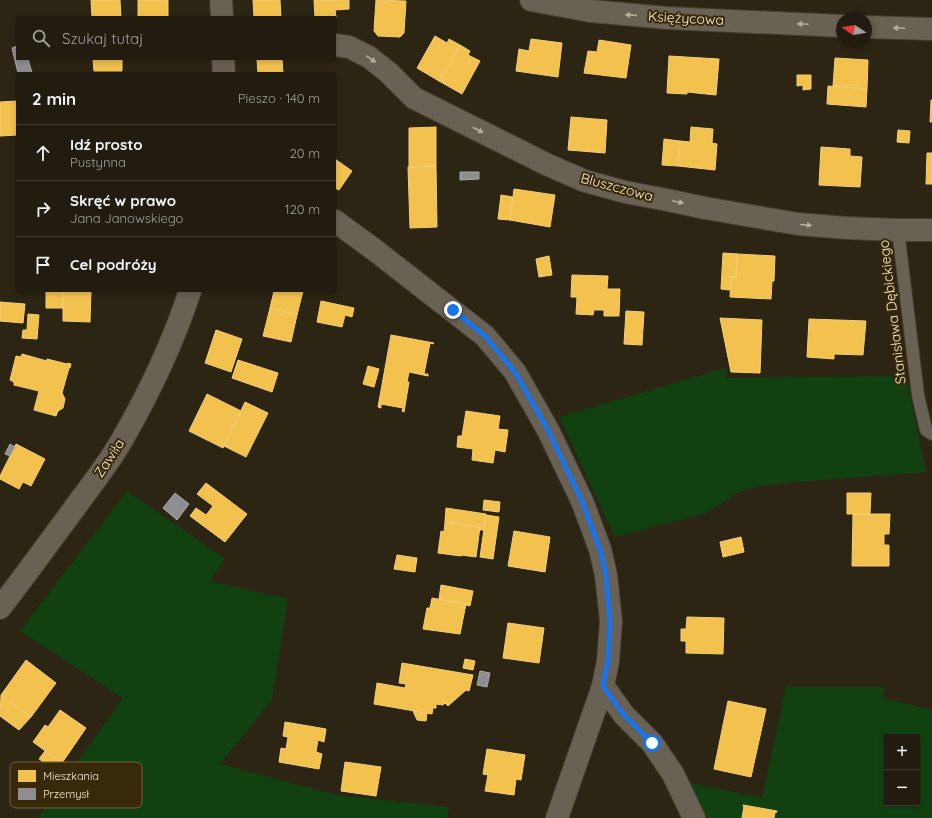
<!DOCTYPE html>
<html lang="pl">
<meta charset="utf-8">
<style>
:root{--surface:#211c0f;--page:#2d291d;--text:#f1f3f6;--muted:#a2a19e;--line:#3e3a2f}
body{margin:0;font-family:Quicksand,sans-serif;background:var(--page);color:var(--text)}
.controls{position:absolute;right:12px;bottom:12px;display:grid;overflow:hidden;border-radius:0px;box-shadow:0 2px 6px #0003}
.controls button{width:36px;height:36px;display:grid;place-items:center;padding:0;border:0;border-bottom:1px solid var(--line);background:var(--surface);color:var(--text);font:20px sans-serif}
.compass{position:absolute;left:836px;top:12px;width:36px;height:36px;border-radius:50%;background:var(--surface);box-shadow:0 2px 6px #0003;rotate:282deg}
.stop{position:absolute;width:12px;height:12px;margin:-9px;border:3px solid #1a73e8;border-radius:50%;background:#fff}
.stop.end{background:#1a73e8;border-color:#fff;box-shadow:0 1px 4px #0008}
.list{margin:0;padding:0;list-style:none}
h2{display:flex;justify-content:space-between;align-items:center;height:52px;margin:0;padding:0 16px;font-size:17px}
h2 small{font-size:13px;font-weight:400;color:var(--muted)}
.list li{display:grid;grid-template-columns:26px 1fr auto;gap:12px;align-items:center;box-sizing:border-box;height:56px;padding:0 16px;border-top:1px solid var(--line)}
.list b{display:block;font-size:15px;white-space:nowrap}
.list p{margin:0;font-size:13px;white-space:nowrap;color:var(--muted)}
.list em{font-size:13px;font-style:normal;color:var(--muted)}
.icon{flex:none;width:22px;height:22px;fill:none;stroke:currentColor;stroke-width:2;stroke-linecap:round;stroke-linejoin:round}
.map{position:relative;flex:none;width:932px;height:818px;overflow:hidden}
.search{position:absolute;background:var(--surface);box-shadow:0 2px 6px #0003;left:16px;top:16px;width:320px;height:44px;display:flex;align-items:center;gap:10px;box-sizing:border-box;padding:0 14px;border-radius:0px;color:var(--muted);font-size:15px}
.panel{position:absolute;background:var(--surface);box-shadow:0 2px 6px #0003;left:16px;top:72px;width:320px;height:220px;border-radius:0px}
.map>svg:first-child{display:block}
.green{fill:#124111;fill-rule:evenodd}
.homes{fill:#f2c14e;stroke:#f4ce77}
.industry{fill:#8d8d92;stroke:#adaaa6}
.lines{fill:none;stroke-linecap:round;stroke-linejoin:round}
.service-casing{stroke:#453f32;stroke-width:14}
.minor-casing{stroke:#453f32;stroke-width:24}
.tertiary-casing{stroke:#453f32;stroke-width:24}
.service{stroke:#696153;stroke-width:12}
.minor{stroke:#696153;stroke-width:22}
.tertiary{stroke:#696153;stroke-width:22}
.oneway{fill:#b8ad9b}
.route{stroke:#1a73e8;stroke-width:5}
.labels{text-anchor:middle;stroke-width:4;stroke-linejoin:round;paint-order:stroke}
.street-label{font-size:14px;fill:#f8ecd6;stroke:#372909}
.key{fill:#372909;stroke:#716446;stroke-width:1}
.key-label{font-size:11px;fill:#f8ecd6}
</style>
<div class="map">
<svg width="932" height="818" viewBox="0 0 932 818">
<rect width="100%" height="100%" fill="#2c2514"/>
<path class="green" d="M 726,368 L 727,378 L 906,376 L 926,472 L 796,482 L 754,487 L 739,492 L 706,513 L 615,537 L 559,417 Z
M 127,491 L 225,559 L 210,581 L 288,599 L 272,700 L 220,764 L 337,795 L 449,807 L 447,818 L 38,818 L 123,698 L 20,631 Z
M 786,687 L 885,687 L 882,698 L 932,710 L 932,818 L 706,818 L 690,783 L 762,798 ZM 887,737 L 917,737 L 917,803 L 887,803 Z"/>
<path class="homes" d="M 91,0 L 120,0 L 121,17 L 92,17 Z
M 138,0 L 168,0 L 168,17 L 138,17 Z
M 253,0 L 280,0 L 281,17 L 254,17 Z
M 314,0 L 349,0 L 349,9 L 335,10 L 336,17 L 315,17 Z
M 376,0 L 406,1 L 404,33 L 400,37 L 378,36 L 374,31 Z
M 435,36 L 447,43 L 449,39 L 460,45 L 439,81 L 417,68 Z
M 531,39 L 562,43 L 558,77 L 516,71 L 519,49 L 529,51 Z
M 599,40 L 631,45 L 626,78 L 584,73 L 588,51 L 597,52 Z
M 460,45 L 470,51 L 468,55 L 480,61 L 462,94 L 439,81 Z
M 669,56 L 719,59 L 716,95 L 687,92 L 687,94 L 667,93 Z
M 835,58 L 868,60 L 867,89 L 833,86 Z
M 93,59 L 122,59 L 122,71 L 94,71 Z
M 257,59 L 282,59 L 283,73 L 258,73 Z
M 797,75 L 811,75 L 811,89 L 803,90 L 803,85 L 797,86 Z
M 828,86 L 867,89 L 866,107 L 827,104 Z
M 931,100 L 932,100 L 932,122 L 930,122 Z
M 17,101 L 17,135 L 0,136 L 0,102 Z
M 571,117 L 607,120 L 605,153 L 568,150 Z
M 436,127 L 436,166 L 409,167 L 409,128 Z
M 691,127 L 713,129 L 712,143 L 717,144 L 715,170 L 678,166 L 680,141 L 690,142 Z
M 898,130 L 910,131 L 909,143 L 897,142 Z
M 664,139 L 680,141 L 678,166 L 662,165 Z
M 821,147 L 850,149 L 850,156 L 862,157 L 860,187 L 819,185 Z
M 927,153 L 932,153 L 932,184 L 926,184 Z
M 335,159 L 352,171 L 339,190 L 335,188 Z
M 436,166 L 437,227 L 410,228 L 408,167 Z
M 514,189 L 555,195 L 550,227 L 510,220 Z
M 501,195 L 513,197 L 510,220 L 498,219 Z
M 723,253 L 738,254 L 738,255 L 737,254 L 736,277 L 731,277 L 730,290 L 721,289 Z
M 737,254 L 775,256 L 774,281 L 772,281 L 771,299 L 730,297 L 731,277 L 736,277 Z
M 549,256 L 552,275 L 539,277 L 536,259 Z
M 572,275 L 608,276 L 607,289 L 620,289 L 619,316 L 604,316 L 604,310 L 594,310 L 593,315 L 576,314 L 577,297 L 571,297 Z
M 46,291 L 63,291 L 63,308 L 46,308 Z
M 63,291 L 91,291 L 90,322 L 63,321 Z
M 274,291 L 303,291 L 297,315 L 270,308 Z
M 321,301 L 354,308 L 352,317 L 345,315 L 342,327 L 317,322 Z
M 0,302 L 25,304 L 23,323 L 0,321 Z
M 270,308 L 297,315 L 291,342 L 263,336 Z
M 626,311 L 644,312 L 642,345 L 624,344 Z
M 28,314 L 39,315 L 37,339 L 22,338 L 23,330 L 27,330 Z
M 720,318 L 762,320 L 760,373 L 731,372 Z
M 809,319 L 866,321 L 863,355 L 834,354 L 834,359 L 807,357 Z
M 216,330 L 242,339 L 231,372 L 205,363 Z
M 391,335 L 434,343 L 433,344 L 430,343 L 424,374 L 428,374 L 428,376 L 409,372 L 407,382 L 409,382 L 404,412 L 402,411 L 403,408 L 381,404 L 381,408 L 378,407 Z
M 22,354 L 47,361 L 47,359 L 67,364 L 68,363 L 71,364 L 70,368 L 69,368 L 62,393 L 65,399 L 63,408 L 58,411 L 56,416 L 34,410 L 39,391 L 14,385 L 14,382 L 10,380 L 16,356 L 21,357 Z
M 238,360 L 278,373 L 272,392 L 232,378 Z
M 368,366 L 379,369 L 374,387 L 363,384 Z
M 207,394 L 241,411 L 223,448 L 189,431 Z
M 245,402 L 268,413 L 246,457 L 224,446 Z
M 466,411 L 500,416 L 498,429 L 508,430 L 505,452 L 495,450 L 493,463 L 472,460 L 473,449 L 457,447 L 458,436 L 462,436 Z
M 16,444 L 45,459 L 31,486 L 23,482 L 19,489 L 0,479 L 0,476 Z
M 206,483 L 247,514 L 225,542 L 190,516 L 196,508 L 206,515 L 213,506 L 197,494 Z
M 847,493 L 871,493 L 870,514 L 847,514 Z
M 484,500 L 500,502 L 499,512 L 483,510 Z
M 446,508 L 486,514 L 484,530 L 479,530 L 480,527 L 445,522 Z
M 853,514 L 890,514 L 889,534 L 884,534 L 884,545 L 889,545 L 889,566 L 852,566 Z
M 486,515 L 499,517 L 493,559 L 480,557 Z
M 445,522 L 480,527 L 476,557 L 461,555 L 461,556 L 438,553 L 441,531 L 444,532 Z
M 514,531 L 550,537 L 545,572 L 508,566 Z
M 741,537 L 744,552 L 723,557 L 720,542 Z
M 397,555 L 417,558 L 415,572 L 394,569 Z
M 441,585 L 473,591 L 470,606 L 466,605 L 466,604 L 439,599 Z
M 432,598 L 466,604 L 460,634 L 423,629 L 427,608 L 430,608 Z
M 687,617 L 724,618 L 723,654 L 686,653 L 686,641 L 681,641 L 681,629 L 686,629 Z
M 508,623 L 544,628 L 539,663 L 503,658 Z
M 465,659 L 475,661 L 473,670 L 463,668 Z
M 26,660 L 56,683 L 31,717 L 1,695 Z
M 402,663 L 473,675 L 469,691 L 466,690 L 448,706 L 445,703 L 443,705 L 436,704 L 436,708 L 433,708 L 432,714 L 374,704 L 377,683 L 405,688 L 406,684 L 399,683 Z
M 1,695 L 31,717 L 19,730 L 0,716 Z
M 728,701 L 766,709 L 751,777 L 714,769 Z
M 60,710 L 86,728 L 62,763 L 33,742 L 45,725 L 48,727 Z
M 413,711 L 427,713 L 426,721 L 417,720 Z
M 285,722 L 326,729 L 324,742 L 318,740 L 316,752 L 322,754 L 319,769 L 279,762 L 281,748 L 286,749 L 288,737 L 283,736 Z
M 487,749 L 525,755 L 521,780 L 516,779 L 514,795 L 485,791 L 488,775 L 483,774 Z
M 45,751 L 65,765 L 59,773 L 39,759 Z
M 345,762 L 381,767 L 376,796 L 341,791 Z
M 743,805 L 777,811 L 776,813 L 775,812 L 774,818 L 742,818 L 744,806 L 743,806 Z"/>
<path class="industry" d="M 17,46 L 17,59 L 28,59 L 32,73 L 18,73 L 12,48 Z
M 460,172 L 479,172 L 479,179 L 460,180 Z
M 10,444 L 15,447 L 10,456 L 5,454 Z
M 175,493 L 189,504 L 177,520 L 163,508 Z
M 480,671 L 490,673 L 487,687 L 477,685 Z"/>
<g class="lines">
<defs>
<path id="service" d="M 898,230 L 918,395 L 926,430 L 932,434"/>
<path id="minor" d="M 531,0 L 590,11 L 667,18 L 842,26
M 866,27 L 932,29
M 335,45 L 349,47 L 369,57 L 389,73 L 414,98 L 548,165 L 585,181 L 625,192 L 667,200 L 705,208 L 798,224 L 847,228 L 898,230 L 932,230
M 335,221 L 376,251 L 485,336 L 515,372 L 548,430 L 582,501 L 600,549 L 606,575 L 611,621 L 608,661 L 603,686 L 557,818
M 603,686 L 624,715 L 652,743 L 673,774 L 694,818"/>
<path id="tertiary" d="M 221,0 L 222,17
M 223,59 L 224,73
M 0,608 C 24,577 47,545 71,513 C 88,489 107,466 122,440 C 149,393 173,343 190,291"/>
</defs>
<use href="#service" class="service-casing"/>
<use href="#minor" class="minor-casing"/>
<use href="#tertiary" class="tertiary-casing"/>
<use href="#service" class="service"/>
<use href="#minor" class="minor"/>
<use href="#tertiary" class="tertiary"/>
</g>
<defs><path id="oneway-solid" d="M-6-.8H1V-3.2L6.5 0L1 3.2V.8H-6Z"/></defs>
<g class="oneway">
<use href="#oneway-solid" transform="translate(631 15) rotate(-175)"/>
<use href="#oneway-solid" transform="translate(803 24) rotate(-178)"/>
<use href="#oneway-solid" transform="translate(899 28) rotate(-178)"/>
<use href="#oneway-solid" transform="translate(371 59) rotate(35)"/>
<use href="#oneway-solid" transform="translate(478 130) rotate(27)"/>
<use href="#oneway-solid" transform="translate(678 202) rotate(12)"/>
<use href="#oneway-solid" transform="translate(806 225) rotate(5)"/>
</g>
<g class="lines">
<path class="route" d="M 453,310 L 485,336 L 515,372 L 548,430 L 582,501 L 600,549 L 606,575 L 610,621 L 608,661 L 603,686 L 624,715 L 652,743"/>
</g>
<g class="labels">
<g class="street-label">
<text transform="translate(686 18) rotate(3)" y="5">Księżycowa</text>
<text transform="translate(617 187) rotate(15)" y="5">Bluszczowa</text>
<text transform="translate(892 312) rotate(-97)" y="5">Stanisława Dębickiego</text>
<text transform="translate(109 458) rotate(-57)" y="5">Zawiła</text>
</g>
</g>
<rect x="10" y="762" width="132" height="46" rx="6" class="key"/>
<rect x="18" y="770" width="18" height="12" fill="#f2c14e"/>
<rect x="18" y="788" width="18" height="12" fill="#8d8d92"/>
<g class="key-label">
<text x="43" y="780">Mieszkania</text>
<text x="43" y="798">Przemysł</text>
</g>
</svg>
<div class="controls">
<button>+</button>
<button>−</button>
</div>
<svg class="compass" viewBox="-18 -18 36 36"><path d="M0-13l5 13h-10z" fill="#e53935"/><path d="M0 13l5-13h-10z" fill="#a2a19e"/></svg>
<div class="stop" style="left:652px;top:743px"></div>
<div class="stop end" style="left:453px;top:310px"></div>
<div class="search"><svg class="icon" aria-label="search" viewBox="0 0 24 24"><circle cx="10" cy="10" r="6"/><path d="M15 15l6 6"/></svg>Szukaj tutaj</div>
<section class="panel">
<h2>2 min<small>Pieszo · 140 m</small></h2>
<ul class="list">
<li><svg class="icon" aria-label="ahead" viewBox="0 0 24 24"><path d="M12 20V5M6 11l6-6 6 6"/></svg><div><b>Idź prosto</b><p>Pustynna</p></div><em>20 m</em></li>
<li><svg class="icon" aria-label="right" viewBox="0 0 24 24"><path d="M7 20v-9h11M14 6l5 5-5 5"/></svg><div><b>Skręć w prawo</b><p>Jana Janowskiego</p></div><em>120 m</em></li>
<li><svg class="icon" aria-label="arrive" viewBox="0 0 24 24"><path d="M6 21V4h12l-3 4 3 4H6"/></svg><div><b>Cel podróży</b></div></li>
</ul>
</section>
</div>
